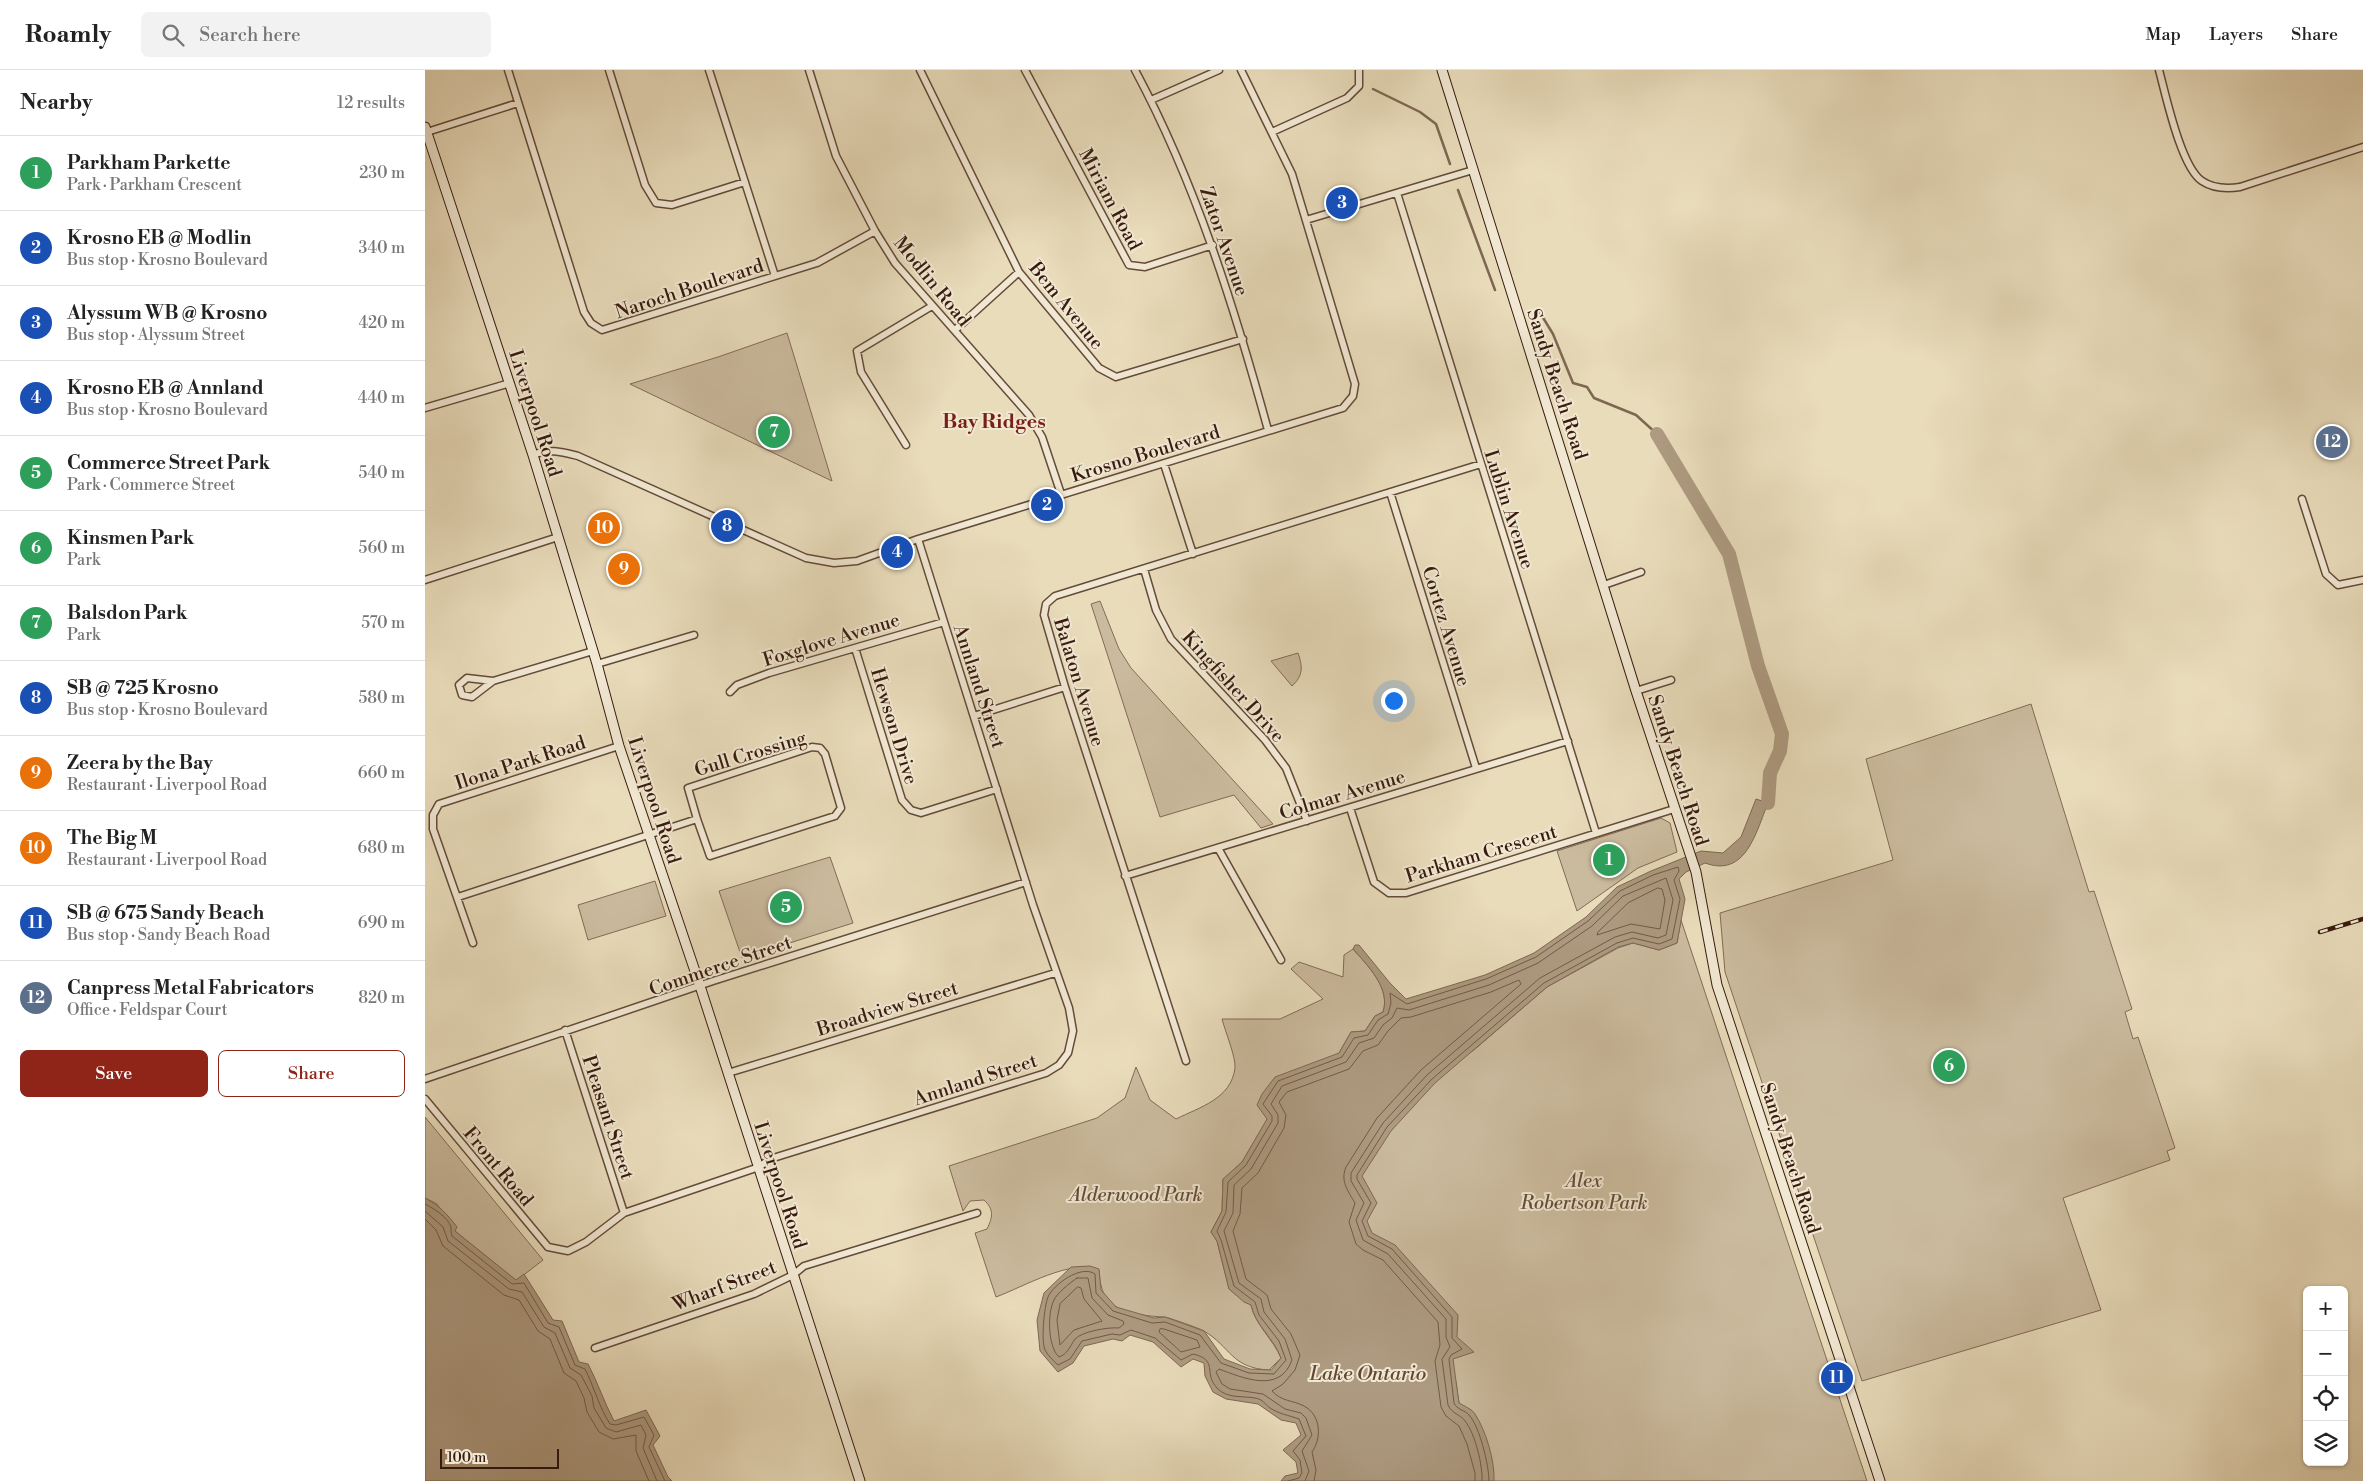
<!DOCTYPE html>
<meta charset="utf-8">
<style>
:root{--surface:#fff;--page:#f2f2f2;--text:#222;--muted:#767676;--line:#e0e0e0;--accent:#8f2418}
body{margin:0;font-family:"Libre Bodoni",serif;background:var(--page);color:var(--text)}
.controls{position:absolute;right:15px;bottom:15px;display:grid;overflow:hidden;border-radius:8px;box-shadow:0 1px 4px #0004}
.controls button{width:45px;height:45px;display:grid;place-items:center;padding:0;border:0;border-bottom:1px solid var(--line);background:var(--surface);color:var(--text);font:25px sans-serif}
.scale{position:absolute;left:15px;bottom:12px;width:119px;box-sizing:border-box;padding-left:5px;border:2px solid #381b0e;border-top:0;font-size:14px;line-height:18px;white-space:nowrap;color:#381b0e;-webkit-text-stroke:4px #f1e8d3;paint-order:stroke}
.you{position:absolute;left:968px;top:630px;width:18px;height:18px;margin:-12px;border:4px solid #fff;border-radius:50%;background:#1a73e8;box-shadow:0 0 0 8px #1a73e833}
.badge{display:grid;place-items:center;width:32px;height:32px;border-radius:50%;background:var(--accent);color:#fff;font-size:16px;font-weight:700}
.pin{position:absolute;translate:-50% -50%;border:2px solid #fff;box-shadow:0 1px 5px #0006}
.list{margin:0;padding:0;list-style:none}
h2{display:flex;justify-content:space-between;align-items:center;height:65px;margin:0;padding:0 20px;font-size:21px}
h2 small{font-size:16px;font-weight:400;color:var(--muted)}
.list li{display:grid;grid-template-columns:32px 1fr auto;gap:15px;align-items:center;box-sizing:border-box;height:75px;padding:0 20px;border-top:1px solid var(--line)}
.list b{display:block;font-size:19px;white-space:nowrap}
.list p{margin:0;font-size:16px;white-space:nowrap;color:var(--muted)}
.list em{font-size:16px;font-style:normal;color:var(--muted)}
.actions{display:flex;gap:10px;padding:15px 20px}
.actions a{flex:1;padding:11px 0;border:1px solid var(--accent);border-radius:8px;text-align:center;font-size:18px;color:var(--accent)}
.actions .main{background:var(--accent);color:#fff}
.icon{flex:none;width:28px;height:28px;fill:none;stroke:currentColor;stroke-width:2;stroke-linecap:round;stroke-linejoin:round}
.map{position:relative;flex:none;width:1938px;height:1411px;overflow:hidden}
header{display:flex;align-items:center;gap:30px;box-sizing:border-box;height:70px;padding:0 25px;background:var(--surface);border-bottom:1px solid var(--line)}
header strong{font-size:24px}
nav{display:flex;gap:28px;margin-inline-start:auto;font-size:18px}
.search{width:350px;height:45px;background:var(--page);display:flex;align-items:center;gap:12px;box-sizing:border-box;padding:0 18px;border-radius:8px;color:var(--muted);font-size:19px}
main{display:flex}
aside{flex:1;background:var(--surface)}
.map>svg:first-child{display:block}
.green{fill:#cbbb9e;stroke:#826b56}
.water{fill:#ad9a80;stroke:#7e6752}
.lines{fill:none;stroke-linecap:round;stroke-linejoin:round}
.shore{stroke:#725a47;stroke-width:1}
.stream{stroke:#7e6752;stroke-width:2.5}
.river{stroke:#ad9a80;stroke-width:14}
.street-casing{stroke:#644b39;stroke-width:9}
.secondary-casing{stroke:#381b0e;stroke-width:11}
.street{stroke:#f1e8d3;stroke-width:6}
.secondary{stroke:#f1e8d3;stroke-width:9}
.rail-casing{stroke:#381b0e;stroke-width:4.5}
.rail{stroke:#f1e8d3;stroke-width:2.5;stroke-dasharray:8;stroke-linecap:butt}
.labels{text-anchor:middle;stroke-width:4;stroke-linejoin:round;paint-order:stroke}
.street-label{font-size:19px;fill:#381b0e;stroke:#f1e8d3}
.park-label{font-size:19px;font-style:italic;fill:#644b39;stroke:#f1e8d3}
.neighbourhood-label{font-size:20px;font-weight:bold;fill:#7a1f14;stroke:#f1e8d3}
.water-label{font-size:20px;font-style:italic;fill:#614736;stroke:#f1e8d3}
</style>
<header>
<strong>Roamly</strong>
<div class="search"><svg class="icon" aria-label="search" viewBox="0 0 24 24"><circle cx="10" cy="10" r="6"/><path d="M15 15l6 6"/></svg>Search here</div>
<nav><a>Map</a><a>Layers</a><a>Share</a></nav>
</header>
<main>
<aside>
<h2>Nearby<small>12 results</small></h2>
<ul class="list">
<li><span class="badge" style="background:#2e9e5b">1</span><div><b>Parkham Parkette</b><p>Park · Parkham Crescent</p></div><em>230 m</em></li>
<li><span class="badge" style="background:#1a4fb4">2</span><div><b>Krosno EB @ Modlin</b><p>Bus stop · Krosno Boulevard</p></div><em>340 m</em></li>
<li><span class="badge" style="background:#1a4fb4">3</span><div><b>Alyssum WB @ Krosno</b><p>Bus stop · Alyssum Street</p></div><em>420 m</em></li>
<li><span class="badge" style="background:#1a4fb4">4</span><div><b>Krosno EB @ Annland</b><p>Bus stop · Krosno Boulevard</p></div><em>440 m</em></li>
<li><span class="badge" style="background:#2e9e5b">5</span><div><b>Commerce Street Park</b><p>Park · Commerce Street</p></div><em>540 m</em></li>
<li><span class="badge" style="background:#2e9e5b">6</span><div><b>Kinsmen Park</b><p>Park</p></div><em>560 m</em></li>
<li><span class="badge" style="background:#2e9e5b">7</span><div><b>Balsdon Park</b><p>Park</p></div><em>570 m</em></li>
<li><span class="badge" style="background:#1a4fb4">8</span><div><b>SB @ 725 Krosno</b><p>Bus stop · Krosno Boulevard</p></div><em>580 m</em></li>
<li><span class="badge" style="background:#e8710a">9</span><div><b>Zeera by the Bay</b><p>Restaurant · Liverpool Road</p></div><em>660 m</em></li>
<li><span class="badge" style="background:#e8710a">10</span><div><b>The Big M</b><p>Restaurant · Liverpool Road</p></div><em>680 m</em></li>
<li><span class="badge" style="background:#1a4fb4">11</span><div><b>SB @ 675 Sandy Beach</b><p>Bus stop · Sandy Beach Road</p></div><em>690 m</em></li>
<li><span class="badge" style="background:#5c6f8a">12</span><div><b>Canpress Metal Fabricators</b><p>Office · Feldspar Court</p></div><em>820 m</em></li>
</ul>
<div class="actions"><a class="main">Save</a><a>Share</a></div>
</aside>
<div class="map">
<svg width="1938" height="1411" viewBox="0 0 1938 1411">
<rect width="100%" height="100%" fill="#e9dcbb"/>
<filter id="stains"><feTurbulence type="fractalNoise" baseFrequency=".004" numOctaves="4"/><feColorMatrix values="0 0 0 0 .2 0 0 0 0 .09 0 0 0 0 .02 0 0 0 .5 -.17"/></filter>
<radialGradient id="worn" r=".72"><stop offset=".6" stop-color="#630" stop-opacity="0"/><stop offset="1" stop-color="#630" stop-opacity=".3"/></radialGradient>
<path class="green" d="M 362,263 L 407,411 L 205,314 L 293,287 Z
M 675,531 L 694,579 L 706,598 L 848,754 L 836,758 L 809,725 L 735,747 L 666,534 Z
M 873,583 C 878,597 878,606 867,616 L 846,591 Z
M 1606,634 L 1664,822 L 1669,821 L 1707,939 L 1700,942 L 1708,969 L 1713,967 L 1750,1078 L 1742,1081 L 1745,1090 L 1638,1128 L 1676,1240 L 1437,1311 L 1300,902 L 1295,843 L 1468,790 L 1441,689 Z
M 1236,748 L 1245,753 L 1252,782 L 1213,798 L 1152,841 L 1132,781 Z
M 405,787 L 428,853 L 317,888 L 294,821 Z
M 230,811 L 241,846 L 163,870 L 153,835 Z
M 1256,850 L 1442,1411 L 1054,1411 L 1034,1333 L 1031,1312 L 931,1166 L 922,1078 L 998,1014 L 1049,980 L 1122,917 L 1193,878 L 1208,873 L 1234,880 L 1252,873 Z
M 928,879 C 942,895 966,918 958,942 L 950,946 L 940,961 L 926,962 L 914,983 L 843,1049 L 817,1092 L 798,1110 L 797,1141 L 786,1162 L 792,1171 L 804,1219 L 826,1235 C 830,1255 848,1269 856,1288 L 844,1300 C 806,1298 806,1277 779,1261 C 776,1259 743,1247 739,1247 C 725,1246 703,1245 690,1236 C 677,1227 675,1215 674,1200 C 647,1188 598,1217 571,1227 L 550,1163 L 562,1159 C 568,1147 569,1139 559,1130 L 545,1131 L 538,1141 L 524,1096 L 672,1048 L 700,1028 L 711,997 L 725,1030 L 751,1049 C 775,1037 806,1029 810,998 C 811,987 800,961 797,949 L 855,949 L 898,929 L 866,899 L 874,892 L 918,907 L 919,885 Z
M 0,1047 L 118,1190 L 91,1211 L 30,1161 L 12,1134 L 0,1128 Z"/>
<path class="water" d="M 1331,729 L 1343,733 C 1331,762 1321,808 1280,793 L 1261,802 L 1254,809 L 1260,829 L 1252,873 L 1234,880 L 1208,873 L 1193,877 L 1122,917 L 1010,1013 L 966,1061 L 937,1106 L 952,1133 L 942,1151 L 947,1163 L 970,1175 L 1033,1245 L 1032,1267 L 1049,1282 L 1028,1289 L 1034,1333 C 1039,1336 1047,1339 1050,1344 C 1061,1361 1070,1391 1069,1411 L 856,1411 L 860,1406 L 873,1403 L 871,1392 L 858,1380 L 876,1365 L 871,1353 L 856,1350 L 833,1334 L 801,1329 L 788,1322 L 780,1306 L 779,1293 L 768,1289 L 756,1297 L 728,1272 L 705,1265 L 697,1271 L 688,1269 L 659,1276 L 648,1293 L 633,1302 L 615,1281 L 612,1250 L 619,1223 L 646,1197 L 665,1196 L 674,1199 L 676,1220 L 691,1237 L 729,1248 L 740,1247 L 779,1261 L 799,1289 L 825,1299 L 846,1300 L 856,1288 C 849,1268 830,1255 826,1235 L 819,1232 L 804,1219 L 792,1171 L 786,1162 L 797,1141 L 798,1109 L 817,1092 L 842,1049 L 832,1035 L 837,1024 L 850,1007 L 914,983 L 926,962 L 940,961 L 950,946 L 958,942 C 966,918 942,895 928,879 L 930,875 L 934,875 L 965,913 L 981,929 L 1060,905 L 1109,883 L 1161,847 L 1192,817 L 1226,801 L 1276,781 L 1298,783 L 1316,767 Z
M 0,1128 C 14,1135 23,1145 32,1157 L 30,1161 L 91,1210 L 99,1204 L 128,1250 L 137,1251 L 154,1292 L 163,1294 C 173,1313 179,1332 189,1351 L 221,1340 L 235,1366 L 228,1375 L 243,1407 L 247,1411 L 0,1411 Z"/>
<g class="lines">
<path class="shore" d="M 1233,818 L 1237,819 L 1240,830 L 1235,859 L 1206,854 L 1172,865 L 1173,862 L 1203,833 Z
M 0,1134 C 8,1138 23,1147 26,1157 C 26,1160 26,1163 27,1166 L 87,1214 L 99,1213 L 123,1253 L 134,1257 L 150,1295 L 160,1299 C 169,1317 174,1337 185,1354 L 191,1355 L 219,1347 L 229,1365 L 224,1377 L 240,1411
M 0,1141 L 18,1157 L 23,1171 L 84,1219 L 97,1222 L 119,1257 L 130,1263 L 145,1298 L 156,1305 L 167,1326 L 169,1338 L 181,1358 L 191,1362 L 216,1355 L 221,1365 L 218,1378 L 232,1411
M 0,1149 L 11,1160 L 18,1176 L 79,1225 L 94,1230 L 113,1261 L 125,1269 L 139,1303 L 151,1311 L 159,1328 L 162,1342 L 174,1362 L 188,1369 L 211,1365 L 211,1381 L 224,1411
M 652,1208 L 663,1208 L 667,1228 L 683,1245 L 698,1251 L 699,1254 L 694,1258 C 684,1257 658,1261 650,1269 C 645,1276 643,1284 634,1287 C 623,1277 622,1244 629,1230 C 632,1223 645,1213 652,1208 Z
M 653,1217 L 656,1218 L 659,1229 L 677,1251 L 649,1260 L 635,1275 L 632,1250 L 635,1234 Z
M 739,1259 L 772,1270 L 775,1277 L 756,1282 L 734,1262 L 735,1259 Z
M 863,1411 L 874,1408 L 877,1403 L 875,1390 L 868,1381 L 881,1366 L 874,1349 C 863,1345 854,1344 845,1338 C 842,1336 839,1332 836,1330 C 824,1324 804,1331 792,1318 C 778,1303 794,1290 768,1284 L 756,1290 L 730,1268 L 706,1260 L 695,1265 L 687,1264 L 657,1271 L 645,1289 L 633,1295 C 629,1291 623,1286 620,1280 C 616,1271 619,1237 623,1227 C 628,1215 656,1194 670,1204 L 671,1223 L 688,1241 L 727,1253 L 740,1252 L 775,1265 L 796,1293 L 824,1303 L 849,1304 L 861,1290 L 854,1271 L 834,1245 L 830,1232 L 809,1216 L 796,1170 L 792,1161 L 801,1142 L 803,1112 L 821,1095 L 847,1051 L 847,1046 L 838,1034 L 853,1011 L 917,987 L 929,968 L 943,965 L 953,950 L 963,944 L 966,933 L 965,923 L 982,934 L 1061,909 L 1111,887 L 1163,851 L 1195,821 L 1228,805 L 1253,797 L 1254,801 L 1249,810 L 1255,829 L 1247,869 L 1234,874 L 1208,868 L 1192,873 L 1119,913 L 1007,1009 L 962,1057 L 932,1105 L 932,1109 L 946,1133 L 937,1151 L 943,1166 L 967,1179 L 1027,1247 L 1027,1268 L 1037,1279 L 1026,1285 L 1024,1289 L 1029,1333 C 1032,1340 1040,1340 1044,1345 C 1055,1357 1064,1396 1064,1411
M 880,1411 L 884,1401 L 877,1381 L 887,1365 L 881,1348 L 876,1343 L 860,1339 L 838,1324 L 805,1319 L 797,1314 L 791,1302 L 794,1299 C 818,1308 855,1324 867,1290 L 860,1269 L 839,1242 L 836,1229 L 814,1213 L 799,1161 L 808,1143 L 809,1115 L 826,1099 L 853,1053 L 853,1045 L 846,1034 L 857,1016 L 921,992 L 934,973 L 949,968 L 958,955 L 967,948 L 972,938 L 984,940 L 1064,915 L 1113,893 L 1167,856 L 1198,826 L 1241,808 L 1248,830 L 1241,865 L 1233,868 L 1207,862 L 1190,867 L 1115,908 L 1002,1005 L 958,1053 L 926,1103 L 926,1111 L 939,1133 L 931,1150 L 938,1170 L 963,1184 L 1021,1249 L 1021,1267 L 1025,1277 L 1017,1289 L 1023,1335 C 1027,1344 1035,1344 1040,1351 C 1050,1363 1058,1396 1057,1411
M 889,1411 L 891,1400 L 887,1382 C 897,1368 896,1345 879,1336 C 868,1330 857,1332 847,1321 L 858,1314 L 870,1300 L 875,1285 L 866,1264 L 846,1239 L 842,1225 L 821,1209 L 808,1161 L 815,1144 L 817,1118 L 833,1103 L 859,1058 L 861,1045 L 854,1032 L 862,1022 L 924,999 L 938,981 L 953,975 L 963,961 L 976,948 L 986,947 L 1066,922 L 1094,910 L 1096,914 L 996,1000 L 952,1048 L 921,1097 C 915,1111 923,1121 930,1133 L 924,1152 L 931,1174 L 938,1180 L 958,1190 L 1013,1252 L 1015,1275 L 1010,1291 L 1016,1337 L 1021,1346 L 1034,1356 L 1042,1374 L 1050,1403 L 1050,1411"/>
<path class="stream" d="M 948,19 L 995,42 L 1011,54 L 1025,94
M 1033,120 L 1070,220
M 1114,241 L 1128,264 L 1148,313 L 1162,317 L 1169,328 L 1211,345 L 1232,364"/>
<path class="river" d="M 1232,364 L 1304,484 L 1333,596 L 1357,664 L 1355,681 L 1345,703 L 1343,733"/>
<defs>
<path id="street" d="M 83,0 L 159,242 L 166,253 L 177,260 L 392,193 L 450,161
M 184,0 L 220,115 L 231,133 L 247,135 L 320,112
M 284,0 L 350,206
M 384,0 L 411,86 L 450,161 L 470,193 L 604,345 L 617,367 L 636,424
M 495,0 L 594,202 L 674,298 L 691,307 L 818,269
M 600,0 L 704,195 L 720,197 L 788,175
M 710,0 C 771,114 809,236 843,360
M 1734,0 C 1741,26 1756,97 1777,111 C 1789,119 1802,119 1815,117 L 1938,77
M 726,30 L 794,0
M 2,62 L 93,33
M 847,62 L 922,28 L 934,16 L 934,0
M 972,123 L 1171,763
M 881,150 L 1048,100
M 530,260 L 594,202
M 0,338 L 85,313
M 481,375 L 436,302 L 432,281 L 507,236
M 108,385 C 123,378 137,382 153,386 L 381,488 L 409,493 L 432,491 L 493,469 L 918,338 L 928,326 L 930,314 L 867,104 L 816,0
M 739,394 L 768,484
M 965,422 L 1051,698
M 1877,429 L 1901,504 L 1913,515 L 1938,510
M 719,499 L 731,540 L 746,569 L 840,670 L 861,698 L 882,751
M 0,510 L 133,467
M 1179,515 L 1216,502
M 430,578 L 477,730 L 486,740 L 496,743 L 572,719
M 172,594 L 269,565
M 68,611 L 42,608 L 34,615 L 37,625 L 47,627 L 68,611 L 168,581
M 1211,621 L 1246,610
M 305,622 L 312,615 L 344,603 L 519,552
M 549,646 L 640,617
M 925,738 L 949,812 L 964,823 L 981,823 L 1249,739
M 793,778 L 856,890
M 700,806 L 1143,671
M 33,827 L 272,749 L 263,718 L 387,677 L 395,678 L 400,684 L 416,738 L 410,746 L 285,786 L 272,749
M 48,873 L 8,759 L 8,745 L 14,734 L 194,676
M 140,960 L 199,1143
M 761,991 L 640,617 L 619,545 L 621,534 L 630,526 L 1056,394
M 303,1003 L 630,903
M 0,1009 L 288,911 L 601,812
M 0,1029 L 123,1177 L 143,1181 L 161,1172 L 199,1143 L 334,1097 L 345,1089 L 621,1003 L 634,995 L 643,983 L 648,961 L 644,938 L 608,835 L 493,469
M 170,1278 L 329,1224 L 368,1205 L 379,1196 L 552,1143"/>
<path id="secondary" d="M 1017,0 L 1211,621 L 1271,802 L 1292,915 L 1455,1411
M 0,57 L 108,385 L 172,594 L 194,676 L 275,916 L 435,1411"/>
</defs>
<use href="#street" class="street-casing"/>
<use href="#secondary" class="secondary-casing"/>
<use href="#street" class="street"/>
<use href="#secondary" class="secondary"/>
<defs>
<path id="rail" d="M 1895,862 L 1938,849"/>
</defs>
<use href="#rail" class="rail-casing"/>
<use href="#rail" class="rail"/>
</g>
<g class="labels">
<g class="street-label">
<text transform="translate(686 129) rotate(62)" y="7">Miriam Road</text>
<text transform="translate(800 171) rotate(71)" y="7">Zator Avenue</text>
<text transform="translate(508 211) rotate(51)" y="7">Modlin Road</text>
<text transform="translate(264 218) rotate(-18)" y="7">Naroch Boulevard</text>
<text transform="translate(642 235) rotate(51)" y="7">Bem Avenue</text>
<text transform="translate(1133 314) rotate(72)" y="7">Sandy Beach Road</text>
<text transform="translate(111 343) rotate(72)" y="7">Liverpool Road</text>
<text transform="translate(720 383) rotate(-17)" y="7">Krosno Boulevard</text>
<text transform="translate(1085 439) rotate(72)" y="7">Lublin Avenue</text>
<text transform="translate(1022 556) rotate(73)" y="7">Cortez Avenue</text>
<text transform="translate(406 569) rotate(-17)" y="7">Foxglove Avenue</text>
<text transform="translate(655 612) rotate(73)" y="7">Balaton Avenue</text>
<text transform="translate(555 616) rotate(72)" y="7">Annland Street</text>
<text transform="translate(809 616) rotate(48)" y="7">Kingfisher Drive</text>
<text transform="translate(470 656) rotate(73)" y="7">Hewson Drive</text>
<text transform="translate(325 683) rotate(-17)" y="7">Gull Crossing</text>
<text transform="translate(95 692) rotate(-18)" y="7">Ilona Park Road</text>
<text transform="translate(1254 700) rotate(72)" y="7">Sandy Beach Road</text>
<text transform="translate(917 724) rotate(-17)" y="7">Colmar Avenue</text>
<text transform="translate(230 730) rotate(72)" y="7">Liverpool Road</text>
<text transform="translate(1056 783) rotate(-17)" y="7">Parkham Crescent</text>
<text transform="translate(295 895) rotate(-19)" y="7">Commerce Street</text>
<text transform="translate(462 938) rotate(-17)" y="7">Broadview Street</text>
<text transform="translate(550 1009) rotate(-18)" y="7">Annland Street</text>
<text transform="translate(184 1047) rotate(72)" y="7">Pleasant Street</text>
<text transform="translate(1366 1088) rotate(72)" y="7">Sandy Beach Road</text>
<text transform="translate(74 1096) rotate(50)" y="7">Front Road</text>
<text transform="translate(356 1115) rotate(72)" y="7">Liverpool Road</text>
<text transform="translate(299 1215) rotate(-21)" y="7">Wharf Street</text>
</g>
<g class="park-label">
<text x="1159" y="1117">Alex<tspan x="1159" dy="22">Robertson Park</tspan></text>
<text x="711" y="1131">Alderwood Park</text>
</g>
<g class="neighbourhood-label">
<text x="569" y="358">Bay Ridges</text>
</g>
<g class="water-label">
<text x="943" y="1310">Lake Ontario</text>
</g>
</g>
<rect width="100%" height="100%" filter="url(#stains)"/>
<rect width="100%" height="100%" fill="url(#worn)"/>
</svg>
<div class="controls">
<button>+</button>
<button>−</button>
<button><svg class="icon" aria-label="locate" viewBox="0 0 24 24"><circle cx="12" cy="12" r="6"/><path d="M12 2v4M12 18v4M2 12h4M18 12h4"/></svg></button>
<button><svg class="icon" aria-label="layers" viewBox="0 0 24 24"><path d="M12 4l9 5-9 5-9-5zM3 14l9 5 9-5"/></svg></button>
</div>
<div class="scale">100 m</div>
<div class="you"></div>
<div class="pin badge" style="left:1184px;top:790px;background:#2e9e5b">1</div>
<div class="pin badge" style="left:622px;top:435px;background:#1a4fb4">2</div>
<div class="pin badge" style="left:917px;top:133px;background:#1a4fb4">3</div>
<div class="pin badge" style="left:472px;top:482px;background:#1a4fb4">4</div>
<div class="pin badge" style="left:361px;top:837px;background:#2e9e5b">5</div>
<div class="pin badge" style="left:1524px;top:996px;background:#2e9e5b">6</div>
<div class="pin badge" style="left:349px;top:362px;background:#2e9e5b">7</div>
<div class="pin badge" style="left:302px;top:456px;background:#1a4fb4">8</div>
<div class="pin badge" style="left:199px;top:499px;background:#e8710a">9</div>
<div class="pin badge" style="left:179px;top:458px;background:#e8710a">10</div>
<div class="pin badge" style="left:1412px;top:1308px;background:#1a4fb4">11</div>
<div class="pin badge" style="left:1907px;top:372px;background:#5c6f8a">12</div>
</div>
</main>
